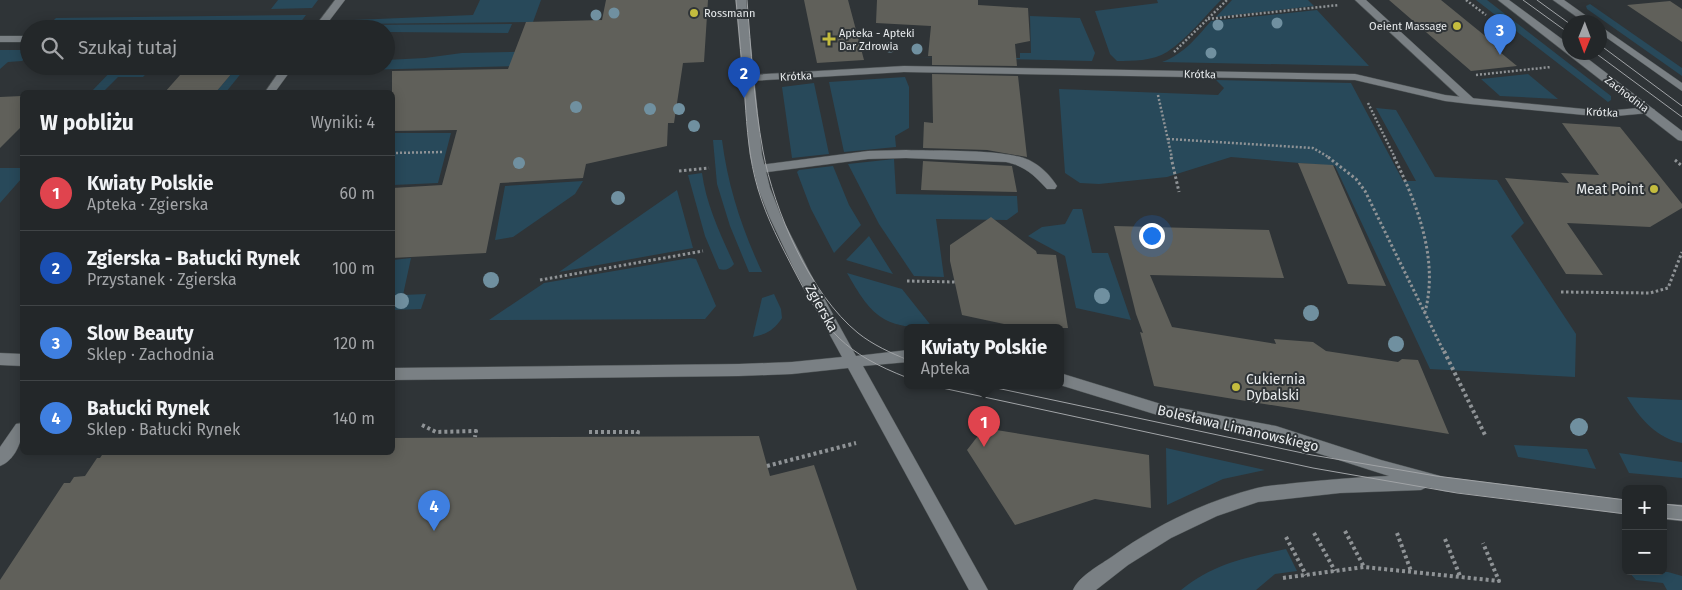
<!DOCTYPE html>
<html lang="pl">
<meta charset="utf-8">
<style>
:root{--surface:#232729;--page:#2f3335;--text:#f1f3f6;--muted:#a3a5a8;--line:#404446;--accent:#c4bc3e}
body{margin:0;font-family:"Fira Sans",sans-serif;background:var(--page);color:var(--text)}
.controls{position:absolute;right:15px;bottom:15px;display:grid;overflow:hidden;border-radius:8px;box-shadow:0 2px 12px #0003}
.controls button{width:45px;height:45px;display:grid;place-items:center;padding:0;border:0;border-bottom:1px solid var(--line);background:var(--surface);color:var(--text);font:25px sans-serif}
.compass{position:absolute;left:1562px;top:15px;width:45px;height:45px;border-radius:50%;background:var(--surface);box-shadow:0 2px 12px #0003;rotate:181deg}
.you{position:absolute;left:1151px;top:235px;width:18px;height:18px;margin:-12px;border:4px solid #fff;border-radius:50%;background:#1a73e8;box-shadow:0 0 0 8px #1a73e833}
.badge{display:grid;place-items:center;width:32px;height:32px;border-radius:50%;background:var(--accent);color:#fff;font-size:16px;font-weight:700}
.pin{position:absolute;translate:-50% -41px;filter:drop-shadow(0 1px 2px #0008)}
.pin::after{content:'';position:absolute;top:26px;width:18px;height:15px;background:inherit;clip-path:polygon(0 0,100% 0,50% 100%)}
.popup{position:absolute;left:904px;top:324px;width:160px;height:65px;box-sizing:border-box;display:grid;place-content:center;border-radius:8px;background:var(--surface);filter:drop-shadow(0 1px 4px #0005);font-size:16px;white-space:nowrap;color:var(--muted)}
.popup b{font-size:19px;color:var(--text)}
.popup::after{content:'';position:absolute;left:50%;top:100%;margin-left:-10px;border:10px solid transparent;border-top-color:var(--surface)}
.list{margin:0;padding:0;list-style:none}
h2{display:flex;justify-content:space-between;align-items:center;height:65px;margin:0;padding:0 20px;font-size:21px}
h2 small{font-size:16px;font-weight:400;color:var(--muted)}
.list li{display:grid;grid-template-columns:32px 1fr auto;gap:15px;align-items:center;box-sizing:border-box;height:75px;padding:0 20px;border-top:1px solid var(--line)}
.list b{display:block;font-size:19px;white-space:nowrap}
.list p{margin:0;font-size:16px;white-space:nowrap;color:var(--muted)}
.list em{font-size:16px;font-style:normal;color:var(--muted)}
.icon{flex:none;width:28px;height:28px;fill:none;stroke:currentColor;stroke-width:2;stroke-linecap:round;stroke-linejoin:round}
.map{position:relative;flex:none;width:1682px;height:590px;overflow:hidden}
.search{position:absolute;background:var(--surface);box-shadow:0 2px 12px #0003;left:20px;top:20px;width:375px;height:55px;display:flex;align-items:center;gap:12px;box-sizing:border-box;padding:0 18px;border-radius:28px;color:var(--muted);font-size:19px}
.panel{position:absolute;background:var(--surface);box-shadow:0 2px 12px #0003;left:20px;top:90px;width:375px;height:365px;border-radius:8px}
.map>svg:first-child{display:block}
.green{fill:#28495a}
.building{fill:#60605a}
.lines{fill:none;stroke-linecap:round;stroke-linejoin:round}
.service-casing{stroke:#4d5254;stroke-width:1}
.minor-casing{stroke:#4d5254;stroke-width:1}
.tertiary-casing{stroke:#4d5254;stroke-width:1}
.secondary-casing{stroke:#4d5254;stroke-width:1}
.path-far2{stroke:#8f9396;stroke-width:2.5;stroke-dasharray:2 2;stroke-linecap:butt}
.path-far1{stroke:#8f9396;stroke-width:3;stroke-dasharray:2.5 2.5;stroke-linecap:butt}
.path{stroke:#8f9396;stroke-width:4;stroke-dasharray:3 3;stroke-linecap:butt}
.service{fill:#7a8084;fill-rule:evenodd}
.minor{fill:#7a8084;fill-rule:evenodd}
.tertiary{fill:#7a8084;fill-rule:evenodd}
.secondary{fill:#7a8084;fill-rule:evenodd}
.tram{stroke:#a1a4a7;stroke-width:1}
.tree{fill:#7090a0}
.poi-dot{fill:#c4bc3e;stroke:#2f3437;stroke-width:2}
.labels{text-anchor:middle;stroke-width:4;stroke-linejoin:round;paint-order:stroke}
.far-poi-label{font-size:11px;fill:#e8ebed;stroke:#2f3437;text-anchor:start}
.far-street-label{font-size:11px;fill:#e8ebed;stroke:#2f3437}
.poi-label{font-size:14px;fill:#e8ebed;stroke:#2f3437;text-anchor:end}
.street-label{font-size:14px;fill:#e8ebed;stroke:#2f3437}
</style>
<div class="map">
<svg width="1682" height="590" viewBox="0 0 1682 590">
<rect width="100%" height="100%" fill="#2f3437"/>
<path class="green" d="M 278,0 L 318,0 L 312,8 L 271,9 Z
M 480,0 L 541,0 L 533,22 L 350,24 L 353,20 L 473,15 Z
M 1157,0 L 1221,0 C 1204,17 1187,39 1167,52 C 1153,61 1132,61 1117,61 L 1110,54 L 1095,11 L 1158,3 Z
M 1232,0 L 1308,0 L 1314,6 L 1216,17 Z
M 1476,0 L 1487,0 L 1611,96 L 1611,100 L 1608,102 Z
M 1590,4 L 1682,68 L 1682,76 L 1587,9 L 1586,6 Z
M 1317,10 L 1369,66 L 1162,62 C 1184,54 1196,38 1211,21 Z
M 306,15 L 300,23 L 286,28 L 44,29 L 56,18 Z
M 1030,16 L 1080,18 L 1095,53 L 1092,61 L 915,57 L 1020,58 L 1020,53 L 1031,53 Z
M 512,24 L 508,33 L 386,32 L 386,29 L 350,29 L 353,25 Z
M 0,50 L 29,50 L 29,55 L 22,61 L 8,62 L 0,69 Z
M 565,51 L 561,65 L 319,71 L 323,66 L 386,66 L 386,60 L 425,58 L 462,53 Z
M 116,66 L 153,66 L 143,77 L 118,77 L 103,92 L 91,92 Z
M 238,66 L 247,66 L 226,92 L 216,92 Z
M 1528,74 L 1558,99 L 1500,96 L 1481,79 Z
M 905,77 L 909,87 L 909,128 L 895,136 L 896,147 L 844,152 L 829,82 Z
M 1216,80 L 1351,83 L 1403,181 L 1416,181 L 1376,108 L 1396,110 L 1435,177 L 1497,180 L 1524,223 L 1511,236 L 1576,334 L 1575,377 L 1430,369 L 1335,166 L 1231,157 L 1167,177 L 1099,184 L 1080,183 L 1065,173 L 1059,89 L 1218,95 L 1224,88 Z
M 814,83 L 829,154 L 792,158 L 782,87 Z
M 393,133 L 451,133 L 438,183 L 393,185 Z
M 713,140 L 722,140 C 728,187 742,229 762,272 L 749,272 L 730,226 L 717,184 Z
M 894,159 L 896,194 L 1017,196 L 1018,212 L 1007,220 L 936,219 L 944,277 L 914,276 L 879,224 L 848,164 Z
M 833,166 L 849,205 L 861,225 L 834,253 L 811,209 L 797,172 L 799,170 Z
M 0,168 L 22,168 L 22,178 L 0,203 Z
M 702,173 C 706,204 721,236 734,264 C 730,269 725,271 719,269 L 705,236 L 688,175 Z
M 583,181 L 575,194 L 513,237 L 495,240 L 505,186 Z
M 677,190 L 693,248 L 559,272 Z
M 1073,209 L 1082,209 L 1092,253 L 1108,253 L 1131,320 L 1076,308 L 1065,256 L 1028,236 L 1042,227 L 1065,224 Z
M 869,236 L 893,274 L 846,260 Z
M 411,258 L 403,295 L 426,294 L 421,309 L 393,310 L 393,260 Z
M 690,258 L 696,259 L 716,306 L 705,319 L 489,320 L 544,283 Z
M 847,273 L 902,289 L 933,328 C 882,328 871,315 847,273 Z
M 774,294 L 781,309 L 782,318 C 774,330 767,334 753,337 L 762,298 Z
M 1627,397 L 1682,400 L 1682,443 C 1658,439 1639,418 1627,397 Z
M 1514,445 L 1587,449 L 1596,469 L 1518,457 Z
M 1166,448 L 1265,470 L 1223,479 L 1167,505 Z
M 1619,453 L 1682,462 L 1682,478 L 1629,473 Z
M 1286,549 L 1297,571 L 1275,574 L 1256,590 L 1181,590 C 1215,563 1245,558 1286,549 Z
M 1628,571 L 1668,572 L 1682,576 L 1682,590 L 1667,590 L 1663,583 L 1636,580 Z"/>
<path class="building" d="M 606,0 L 708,0 L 704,62 L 683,63 L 674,123 L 668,123 L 667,146 L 586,164 L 583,178 L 500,183 L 486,253 L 392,258 L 392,188 L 442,185 L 457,130 L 392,131 L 392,71 L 508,69 L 526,22 L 602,20 Z
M 804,0 L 848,0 L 864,60 L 817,63 Z
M 877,0 L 978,0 L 978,5 L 1028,8 L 1030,41 L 1015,44 L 1017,66 L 932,65 L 932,56 L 928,56 L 931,26 L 876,23 Z
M 1389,0 L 1441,0 L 1500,48 L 1495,48 L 1517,66 L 1471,71 Z
M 1670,1 L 1682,9 L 1682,42 L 1627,5 Z
M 188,66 L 238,66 L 216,92 L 165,92 Z
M 932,74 L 1018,76 L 1027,157 L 987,150 L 923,148 L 924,122 L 933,123 Z
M 22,96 L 22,126 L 0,148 L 0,97 Z
M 1562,123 L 1620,127 L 1682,204 L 1682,208 L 1650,227 L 1567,223 L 1603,275 L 1566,274 L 1505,178 L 1569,183 L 1561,173 L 1599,175 Z
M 923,161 L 1012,166 L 1017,192 L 921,190 Z
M 1298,163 L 1333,165 L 1386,286 L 1348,284 Z
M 991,217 L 1036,251 L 1037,254 L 1056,255 L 1068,328 L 1023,328 L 962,315 L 950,261 L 950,245 Z
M 1114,226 L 1269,230 L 1284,278 L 1150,275 L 1172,327 L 1276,344 L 1274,339 L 1313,342 L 1326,351 L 1398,362 L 1402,359 L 1418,360 L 1449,434 L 1154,386 L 1140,332 L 1143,333 L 1136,314 Z
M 984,428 L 1149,455 L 1151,508 L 1095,499 L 1015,525 L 967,450 Z
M 759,436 L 770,476 L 814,465 L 857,590 L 0,590 L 0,580 L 64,483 L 70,483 L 74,477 L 85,476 L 97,458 L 100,458 L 104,452 L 392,452 L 392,438 Z"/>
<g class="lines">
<defs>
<path id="service" d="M 1355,0 L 1366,0 L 1474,99 L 1476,101 L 1474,103 L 1466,103 Z
M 906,150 C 934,151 1006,149 1029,160 C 1041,166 1050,175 1057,186 L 1055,189 L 1047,189 C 1034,175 1025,166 1006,162 L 906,158 L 868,159 L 760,173 L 754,169 L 760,165 L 868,151 Z"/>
<path id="minor" d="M 335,0 L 345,0 L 323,29 L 313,29 Z
M 0,36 L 29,36 L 29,42 L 0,42 Z
M 283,66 L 294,66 L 275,92 L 265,92 Z
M 904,66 L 1355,74 L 1445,95 L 1470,98 L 1605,111 L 1649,107 L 1655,110 L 1649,113 L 1605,117 L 1470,104 L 1445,101 L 1355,80 L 904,72 L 749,81 L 744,78 L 749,75 Z
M 0,353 L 22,354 L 22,366 L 0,365 Z"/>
<path id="tertiary" d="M 736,0 L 746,0 L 762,155 L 770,188 L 781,216 L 809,271 L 856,356 L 908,350 L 908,362 L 863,366 L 988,590 L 969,590 L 848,368 L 792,374 L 739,376 L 392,380 L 392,368 L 739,364 L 792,362 L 842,357 L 795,271 L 769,216 L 758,188 L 750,155 Z
M 1060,373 L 1164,405 L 1276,426 L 1381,460 L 1444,477 L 1626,500 L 1626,514 L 1444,491 L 1427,487 L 1421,490 L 1340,493 L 1258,502 L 1217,516 L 1171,538 L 1128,565 L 1096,590 L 1073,590 C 1079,576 1100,565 1113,556 C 1156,525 1206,501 1257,488 C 1269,485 1282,485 1295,483 C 1326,480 1358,477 1389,476 L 1276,440 L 1164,417 L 1060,385 Z
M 22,423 C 24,438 16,460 0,466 L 0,447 L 16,424 Z
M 1663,504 L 1682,505 L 1682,521 L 1663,519 Z"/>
<path id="secondary" d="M 1498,0 L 1509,0 L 1570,45 L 1570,52 L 1579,52 L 1682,131 L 1682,141 L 1678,140 Z
M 1553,0 L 1564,0 L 1595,22 L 1584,22 Z
M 1600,26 L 1682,83 L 1682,91 L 1600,33 Z"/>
</defs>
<use href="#service" class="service-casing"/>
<use href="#minor" class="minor-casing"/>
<use href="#tertiary" class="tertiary-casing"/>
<use href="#secondary" class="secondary-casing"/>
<path class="path-far2" d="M 1466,0 L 1486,15
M 1208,19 L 1339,5
M 1174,52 L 1227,0
M 1476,75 L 1551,67
M 1158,95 L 1172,158
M 1368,103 L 1395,158
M 1168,139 L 1313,148 L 1330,158
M 392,153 L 443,152"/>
<path class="path-far1" d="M 1171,157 L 1179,192
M 1328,157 L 1356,179 L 1365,191 L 1444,352
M 1394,157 C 1417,204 1439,259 1425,312
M 1675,160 L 1682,166
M 679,171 L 709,168
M 540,280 L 703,251
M 907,281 L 955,282
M 1561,292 L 1650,293 L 1668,288 L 1682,252"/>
<path class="path" d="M 1444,351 L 1486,437
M 422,425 L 436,432 L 476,431 L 475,437
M 589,432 L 638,432 L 637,436
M 767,466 L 856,443
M 1345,531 L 1364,567
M 1314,533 L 1335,571
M 1397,533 L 1411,571
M 1286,537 L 1306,575
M 1445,539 L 1460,576
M 1283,578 L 1364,567 L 1499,581 L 1483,543"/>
<use href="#service" class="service"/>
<use href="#minor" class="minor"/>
<use href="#tertiary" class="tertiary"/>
<use href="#secondary" class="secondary"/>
<path class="tram" d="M 736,0 C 739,33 742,66 745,99 C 747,129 749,159 758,189 C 767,219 781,245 795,272 C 826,332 844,353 908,378
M 747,0 C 751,50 754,102 763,151 C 774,211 810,294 858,333 C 873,345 891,353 908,360
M 1523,0 L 1570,34
M 1537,0 L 1570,24
M 1600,45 L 1682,106
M 1594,52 L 1682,117
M 933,386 L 1313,468 L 1457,493 L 1626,514
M 987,386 L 1312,455 L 1436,476 L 1626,500
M 1663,504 L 1682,506
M 1663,518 L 1682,520"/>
</g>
<g class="tree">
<circle cx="614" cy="13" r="5.5"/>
<circle cx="596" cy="15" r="5.5"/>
<circle cx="1277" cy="23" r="5.5"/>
<circle cx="1218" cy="25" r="5.5"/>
<circle cx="890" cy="47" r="5.5"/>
<circle cx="917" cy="49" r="5.5"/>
<circle cx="1211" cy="53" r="5.5"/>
<circle cx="576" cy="107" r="6"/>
<circle cx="650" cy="109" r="6"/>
<circle cx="679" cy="109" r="6"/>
<circle cx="694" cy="126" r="6"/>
<circle cx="519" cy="163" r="6"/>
<circle cx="618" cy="198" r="7"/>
<circle cx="491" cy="280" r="8"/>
<circle cx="1102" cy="296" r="8"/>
<circle cx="401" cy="301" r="8"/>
<circle cx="1311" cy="313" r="8"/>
<circle cx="1396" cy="344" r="8"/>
<circle cx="1579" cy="427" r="9"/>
</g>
<g class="poi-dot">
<circle cx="694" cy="13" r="5"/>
<circle cx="1457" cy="26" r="5"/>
<path d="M826.5 31.5h5v5h5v5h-5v5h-5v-5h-5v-5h5z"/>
<circle cx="1654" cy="189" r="5"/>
<circle cx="1236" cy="387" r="5"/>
</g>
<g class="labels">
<g class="far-poi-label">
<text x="704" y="17">Rossmann</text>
<text x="1447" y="30" text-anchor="end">Oeient Massage</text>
<text x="839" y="37">Apteka - Apteki<tspan x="839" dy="13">Dar Zdrowia</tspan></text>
</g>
<g class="far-street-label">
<text transform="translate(1200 74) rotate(1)" y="4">Krótka</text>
<text transform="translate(796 76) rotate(-3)" y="4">Krótka</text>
<text transform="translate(1627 94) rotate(37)" y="4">Zachodnia</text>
<text transform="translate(1602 112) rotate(3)" y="4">Krótka</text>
</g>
<g class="poi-label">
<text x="1644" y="194">Meat Point</text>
<text x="1246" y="384" text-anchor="start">Cukiernia<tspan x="1246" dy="16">Dybalski</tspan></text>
</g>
<g class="street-label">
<text transform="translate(822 308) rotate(61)" y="5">Zgierska</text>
<text transform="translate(1238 428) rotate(13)" y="5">Bolesława Limanowskiego</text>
</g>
</g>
</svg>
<div class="controls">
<button>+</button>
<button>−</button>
</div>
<svg class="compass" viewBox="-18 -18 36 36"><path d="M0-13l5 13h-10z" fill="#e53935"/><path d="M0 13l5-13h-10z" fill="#a3a5a8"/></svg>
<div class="you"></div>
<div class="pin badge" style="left:984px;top:447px;background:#e0444e">1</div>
<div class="popup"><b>Kwiaty Polskie</b>Apteka</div>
<div class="pin badge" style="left:744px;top:98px;background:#1a4fb4">2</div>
<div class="pin badge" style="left:1500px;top:55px;background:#3f7fe0">3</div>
<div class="pin badge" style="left:434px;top:531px;background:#3f7fe0">4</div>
<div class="search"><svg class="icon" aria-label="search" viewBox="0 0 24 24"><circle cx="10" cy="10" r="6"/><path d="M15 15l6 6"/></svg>Szukaj tutaj</div>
<section class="panel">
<h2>W pobliżu<small>Wyniki: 4</small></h2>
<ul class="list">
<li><span class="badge" style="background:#e0444e">1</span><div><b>Kwiaty Polskie</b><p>Apteka · Zgierska</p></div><em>60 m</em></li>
<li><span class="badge" style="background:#1a4fb4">2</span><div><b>Zgierska - Bałucki Rynek</b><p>Przystanek · Zgierska</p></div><em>100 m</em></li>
<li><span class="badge" style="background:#3f7fe0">3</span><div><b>Slow Beauty</b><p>Sklep · Zachodnia</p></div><em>120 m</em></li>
<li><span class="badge" style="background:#3f7fe0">4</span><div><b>Bałucki Rynek</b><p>Sklep · Bałucki Rynek</p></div><em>140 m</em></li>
</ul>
</section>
</div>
